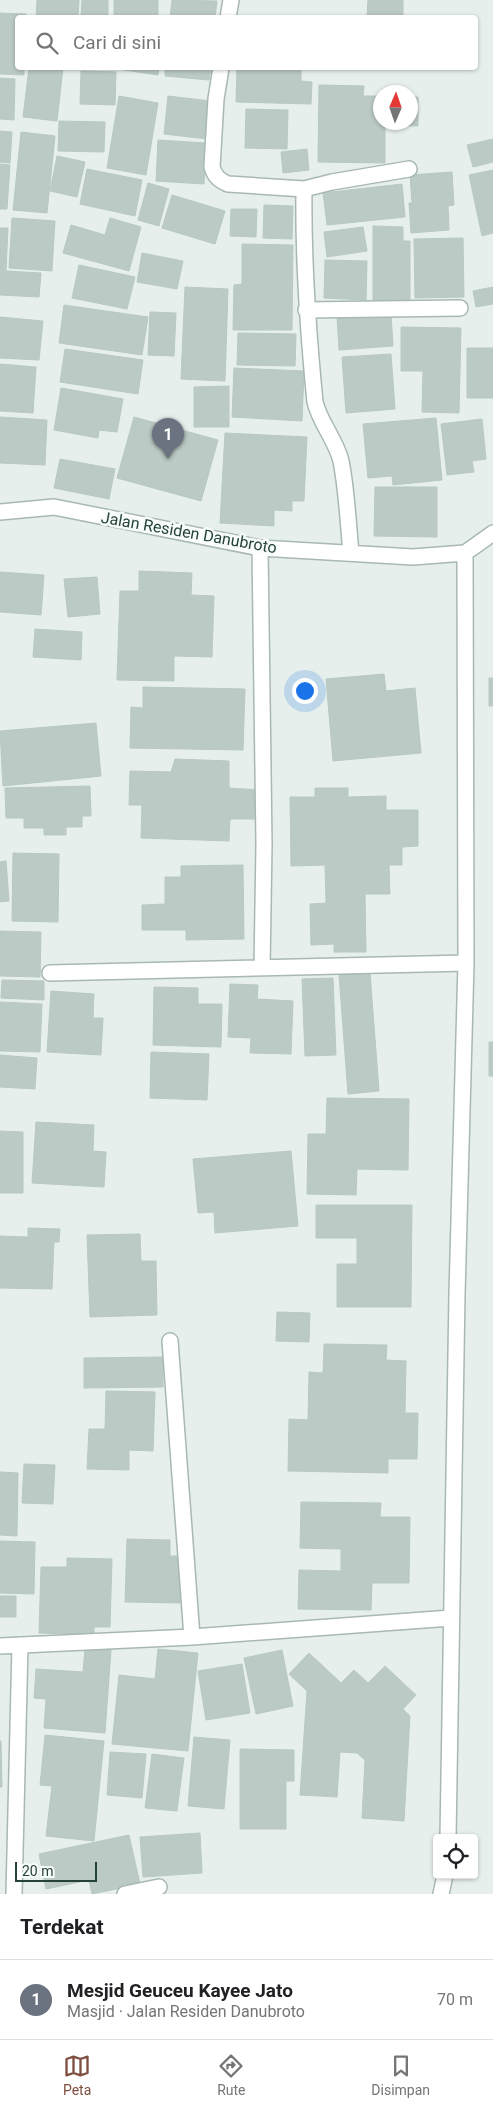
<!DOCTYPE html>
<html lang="id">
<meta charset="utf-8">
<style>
:root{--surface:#fff;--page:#f2f2f2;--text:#202124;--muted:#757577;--line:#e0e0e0;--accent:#7f4e3f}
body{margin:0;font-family:Roboto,sans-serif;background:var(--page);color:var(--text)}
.controls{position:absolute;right:15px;bottom:15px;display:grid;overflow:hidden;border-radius:5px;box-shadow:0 1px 4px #0004}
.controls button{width:45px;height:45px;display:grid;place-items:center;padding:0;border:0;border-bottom:1px solid var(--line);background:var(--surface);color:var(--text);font:25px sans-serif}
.compass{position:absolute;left:373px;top:85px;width:45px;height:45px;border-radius:50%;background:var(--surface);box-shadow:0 1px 4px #0004;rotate:2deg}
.scale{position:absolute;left:15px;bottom:12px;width:82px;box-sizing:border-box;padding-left:5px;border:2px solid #24423a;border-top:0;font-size:14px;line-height:18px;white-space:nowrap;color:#24423a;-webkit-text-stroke:4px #f7fbf9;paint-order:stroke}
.you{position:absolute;left:304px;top:690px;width:18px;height:18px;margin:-12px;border:4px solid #fff;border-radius:50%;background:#1a73e8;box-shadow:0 0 0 8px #1a73e833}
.badge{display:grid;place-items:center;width:32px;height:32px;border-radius:50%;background:var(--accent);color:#fff;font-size:16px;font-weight:700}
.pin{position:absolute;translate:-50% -41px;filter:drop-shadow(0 1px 2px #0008)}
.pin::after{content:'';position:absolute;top:26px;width:18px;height:15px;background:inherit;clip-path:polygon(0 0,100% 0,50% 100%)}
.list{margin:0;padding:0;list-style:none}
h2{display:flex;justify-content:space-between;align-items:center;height:65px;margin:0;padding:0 20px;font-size:21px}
h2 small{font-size:16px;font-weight:400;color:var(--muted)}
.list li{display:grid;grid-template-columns:32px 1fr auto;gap:15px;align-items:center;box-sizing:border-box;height:80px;padding:0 20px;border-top:1px solid var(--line)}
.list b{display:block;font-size:19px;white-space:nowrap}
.list p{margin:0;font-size:16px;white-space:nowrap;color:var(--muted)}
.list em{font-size:16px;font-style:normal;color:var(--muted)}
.icon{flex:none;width:28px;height:28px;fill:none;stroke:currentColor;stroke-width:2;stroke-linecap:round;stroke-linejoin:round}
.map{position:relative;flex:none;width:493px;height:1894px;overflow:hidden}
.search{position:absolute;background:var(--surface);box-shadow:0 1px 4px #0004;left:15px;right:15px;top:15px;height:55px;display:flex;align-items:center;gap:12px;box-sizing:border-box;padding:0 18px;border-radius:5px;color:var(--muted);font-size:19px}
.sheet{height:145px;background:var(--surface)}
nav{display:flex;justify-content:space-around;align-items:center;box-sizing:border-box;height:70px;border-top:1px solid var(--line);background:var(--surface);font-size:14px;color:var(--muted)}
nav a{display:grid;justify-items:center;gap:2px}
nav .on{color:var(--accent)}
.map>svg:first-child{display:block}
.building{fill:#bbcac4;stroke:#b8c9c2}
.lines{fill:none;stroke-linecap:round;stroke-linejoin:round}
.minor-casing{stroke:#a8b8b2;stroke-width:18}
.minor{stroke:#fff;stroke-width:15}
.labels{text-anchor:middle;stroke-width:5;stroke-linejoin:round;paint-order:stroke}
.street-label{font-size:16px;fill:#24423a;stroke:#f7fbf9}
</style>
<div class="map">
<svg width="493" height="1894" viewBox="0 0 493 1894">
<rect width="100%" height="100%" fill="#e6efeb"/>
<path class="building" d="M 37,0 L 79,0 L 78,18 L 36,18 Z
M 82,0 L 108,0 L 108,17 L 81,16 Z
M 114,0 L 158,0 L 158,18 L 114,18 Z
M 172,0 L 217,1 L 215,18 L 170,18 Z
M 368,0 L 403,0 L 403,16 L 367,15 Z
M 0,13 L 26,14 L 26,18 L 18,18 L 18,68 L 24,68 L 24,75 L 0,74 Z
M 29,68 L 63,68 L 57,121 L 23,117 Z
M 118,68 L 159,68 L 158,75 L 118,69 Z
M 165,68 L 211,68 L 209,80 L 165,76 Z
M 237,68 L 301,68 L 301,81 L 312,82 L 311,104 L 236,102 Z
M 81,71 L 116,72 L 115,105 L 80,104 Z
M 0,78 L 15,79 L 14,120 L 0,119 Z
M 319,85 L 364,86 L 363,96 L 380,96 L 380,122 L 410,122 L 410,97 L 418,97 L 418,126 L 385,125 L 385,163 L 318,162 Z
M 119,96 L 158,103 L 146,175 L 107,168 Z
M 168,96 L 211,101 L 207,139 L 164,134 Z
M 246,109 L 288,110 L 287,149 L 245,148 Z
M 59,121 L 105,122 L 104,152 L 58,151 Z
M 0,131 L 12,132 L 10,163 L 0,162 Z
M 21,132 L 55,136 L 47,213 L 13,210 Z
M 493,139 L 493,162 L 473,167 L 467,145 Z
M 158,140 L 206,143 L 204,184 L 156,181 Z
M 307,149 L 309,170 L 283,173 L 281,152 Z
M 57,156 L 85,162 L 77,197 L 50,191 Z
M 0,164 L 10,165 L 7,209 L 0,209 Z
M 87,169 L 142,180 L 135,216 L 80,204 Z
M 493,170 L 493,233 L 482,236 L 469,175 Z
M 452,172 L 454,205 L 448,206 L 449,230 L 411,233 L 409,203 L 412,203 L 410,175 Z
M 148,183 L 169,189 L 159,226 L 138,220 Z
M 402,184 L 405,217 L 327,225 L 323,193 Z
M 172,195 L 225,211 L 215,244 L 162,228 Z
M 264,205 L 293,206 L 292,239 L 263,238 Z
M 231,209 L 257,209 L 256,237 L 230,236 Z
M 12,218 L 55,221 L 52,271 L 9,268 Z
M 110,218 L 141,227 L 129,271 L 63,253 L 71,225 L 105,235 Z
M 373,226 L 403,227 L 403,241 L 410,241 L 410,300 L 373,300 Z
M 363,227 L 367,251 L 327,257 L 324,232 Z
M 0,228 L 8,228 L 6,271 L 41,273 L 39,297 L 0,295 Z
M 463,238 L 464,297 L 415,298 L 414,239 Z
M 242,244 L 293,245 L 292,330 L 233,330 L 234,285 L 242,284 Z
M 142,253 L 183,261 L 177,289 L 137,282 Z
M 325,260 L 367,261 L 366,300 L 324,298 Z
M 79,265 L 135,277 L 127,309 L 72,298 Z
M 185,287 L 228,289 L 225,381 L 181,379 Z
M 493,287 L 493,304 L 476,307 L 473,291 Z
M 64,305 L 148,317 L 142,355 L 59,343 Z
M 150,312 L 176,313 L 174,356 L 148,355 Z
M 391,314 L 393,346 L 339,350 L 337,317 Z
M 0,317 L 43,321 L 39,360 L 0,358 Z
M 401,327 L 461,328 L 459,413 L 422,412 L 423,371 L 401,371 Z
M 238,333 L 296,334 L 295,366 L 237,365 Z
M 467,348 L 493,348 L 493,398 L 467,398 Z
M 65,349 L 143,360 L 138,394 L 60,382 Z
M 391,354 L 395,409 L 346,413 L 342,357 Z
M 0,364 L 36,367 L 33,413 L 0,411 Z
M 234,368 L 304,371 L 302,421 L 232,417 Z
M 229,386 L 229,427 L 194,427 L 194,387 Z
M 61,388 L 123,399 L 117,432 L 99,430 L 98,438 L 54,430 Z
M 0,417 L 47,420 L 45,465 L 0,463 Z
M 134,417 L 218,440 L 201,501 L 117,478 Z
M 436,418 L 442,480 L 393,485 L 392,476 L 368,478 L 363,424 Z
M 482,419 L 486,459 L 472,461 L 474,472 L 447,475 L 441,424 Z
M 225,433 L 307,437 L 304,501 L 292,501 L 292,511 L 274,510 L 274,526 L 220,523 Z
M 60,459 L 115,469 L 109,499 L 54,488 Z
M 375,487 L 437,487 L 437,537 L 374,536 Z
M 139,571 L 192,573 L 191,595 L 214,596 L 212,657 L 174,656 L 174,681 L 117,680 L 120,591 L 139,591 Z
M 0,572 L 44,575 L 41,615 L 0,612 Z
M 97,577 L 100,614 L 68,617 L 64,579 Z
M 35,629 L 82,632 L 81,660 L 33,657 Z
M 384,674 L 386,691 L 415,688 L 421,753 L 333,761 L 326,679 Z
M 489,678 L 493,678 L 493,706 L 489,706 Z
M 143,687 L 245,689 L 243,750 L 130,748 L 131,707 L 143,708 Z
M 96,723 L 101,776 L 3,786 L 0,731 Z
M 175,759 L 229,761 L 229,788 L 259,790 L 258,819 L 230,819 L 229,841 L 141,838 L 142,805 L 129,805 L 130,771 L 171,772 Z
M 90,786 L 91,816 L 82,816 L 82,827 L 66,827 L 66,835 L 44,835 L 44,828 L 24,828 L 24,818 L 6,818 L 5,788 Z
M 315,788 L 348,788 L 348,797 L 386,796 L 386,810 L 418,810 L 418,846 L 402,847 L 402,865 L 389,865 L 390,894 L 365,894 L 366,952 L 334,952 L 334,944 L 311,945 L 310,904 L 326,903 L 325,865 L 291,866 L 290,797 L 315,797 Z
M 13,853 L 59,854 L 58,922 L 12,921 Z
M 6,861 L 9,901 L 0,902 L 0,862 Z
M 243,865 L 244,939 L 186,940 L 186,930 L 142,930 L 142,905 L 165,904 L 165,877 L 181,877 L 181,866 Z
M 0,931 L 41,932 L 40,977 L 0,976 Z
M 370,972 L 379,1091 L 348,1094 L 339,975 Z
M 333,978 L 336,1055 L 305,1056 L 302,979 Z
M 2,980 L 44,981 L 44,1000 L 1,998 Z
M 230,984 L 258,985 L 257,999 L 293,1001 L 291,1054 L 250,1053 L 251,1038 L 228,1037 Z
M 154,987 L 198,988 L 198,1004 L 222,1004 L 221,1047 L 153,1045 Z
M 51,991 L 94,994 L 93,1018 L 103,1018 L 101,1055 L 47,1052 Z
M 0,1002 L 42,1004 L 40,1052 L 0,1051 Z
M 489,1042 L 493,1042 L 493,1076 L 489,1076 Z
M 151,1052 L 209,1054 L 207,1100 L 150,1098 Z
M 0,1055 L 37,1058 L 35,1089 L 0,1087 Z
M 327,1098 L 409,1099 L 408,1170 L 357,1169 L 356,1195 L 307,1194 L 308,1134 L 326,1134 Z
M 36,1122 L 94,1125 L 93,1151 L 106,1152 L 104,1187 L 32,1183 Z
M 0,1131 L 23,1132 L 23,1193 L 0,1193 Z
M 291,1151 L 298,1226 L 215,1233 L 214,1212 L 198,1213 L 193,1159 Z
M 316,1205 L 412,1205 L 411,1307 L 337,1307 L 337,1264 L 357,1264 L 357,1238 L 316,1238 Z
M 28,1228 L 60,1229 L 59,1242 L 54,1242 L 52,1289 L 0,1288 L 0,1236 L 28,1237 Z
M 140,1234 L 141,1261 L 156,1261 L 157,1315 L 90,1317 L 87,1235 Z
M 277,1312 L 310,1313 L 309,1342 L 276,1341 Z
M 324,1344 L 387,1345 L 386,1360 L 406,1361 L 405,1413 L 418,1413 L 417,1459 L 388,1459 L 388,1473 L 288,1471 L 289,1419 L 308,1420 L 309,1372 L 323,1373 Z
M 163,1357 L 163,1387 L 84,1388 L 84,1358 Z
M 106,1391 L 155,1392 L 153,1451 L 129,1450 L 129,1470 L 87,1469 L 89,1429 L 105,1429 Z
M 24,1464 L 55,1465 L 53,1504 L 22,1503 Z
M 0,1472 L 18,1473 L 17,1536 L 0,1535 Z
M 301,1502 L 381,1503 L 380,1517 L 410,1517 L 409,1583 L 372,1583 L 371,1610 L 298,1609 L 299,1570 L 341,1571 L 341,1549 L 300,1548 Z
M 127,1539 L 170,1540 L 170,1556 L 181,1556 L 180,1603 L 125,1602 Z
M 0,1541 L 35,1542 L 34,1594 L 0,1593 Z
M 67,1558 L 112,1559 L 110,1627 L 94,1627 L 94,1635 L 39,1633 L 41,1567 L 67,1567 Z
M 0,1596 L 16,1596 L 16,1617 L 0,1617 Z
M 85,1649 L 111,1650 L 105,1733 L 44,1728 L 46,1699 L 34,1698 L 36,1669 L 83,1672 Z
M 158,1649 L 198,1653 L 188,1751 L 112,1744 L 119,1675 L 155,1679 Z
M 282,1650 L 293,1706 L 256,1714 L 244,1658 Z
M 309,1653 L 341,1683 L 354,1670 L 368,1683 L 385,1666 L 416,1695 L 403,1709 L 410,1716 L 404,1821 L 362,1818 L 365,1760 L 357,1753 L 340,1752 L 337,1797 L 300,1795 L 307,1691 L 289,1674 Z
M 242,1664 L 250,1713 L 206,1720 L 198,1671 Z
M 45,1735 L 104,1741 L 94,1841 L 46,1836 L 52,1786 L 40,1785 Z
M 194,1737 L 230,1740 L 224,1809 L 188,1806 Z
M 0,1741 L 1,1741 L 2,1787 L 0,1787 Z
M 240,1749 L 294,1750 L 294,1781 L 286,1781 L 286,1829 L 240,1829 Z
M 110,1752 L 146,1754 L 142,1798 L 107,1795 Z
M 152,1754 L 184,1758 L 177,1811 L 145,1808 Z
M 200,1833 L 202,1873 L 143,1877 L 140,1837 Z
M 129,1835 L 140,1884 L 92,1894 L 89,1880 L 46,1889 L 39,1854 Z"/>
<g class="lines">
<defs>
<path id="minor" d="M 228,18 L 231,0
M 221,68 L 216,99 L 212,167 C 215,177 219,180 228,184 L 304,189 L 332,182 L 409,169
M 304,189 C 303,260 308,331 315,402 C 320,423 336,440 341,461 C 347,491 348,523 351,553
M 306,310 L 460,308
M 0,512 L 54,507 L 260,548 L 413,557 L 465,553 L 493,533
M 260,548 L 264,844 L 262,968
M 50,973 L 466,963
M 170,1341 L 192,1637
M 0,1646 L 192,1637 L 451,1618
M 448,1838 L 457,1294 L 466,963 L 465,553
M 14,1894 L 20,1645
M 125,1894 L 159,1887
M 441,1894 L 445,1875"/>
</defs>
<use href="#minor" class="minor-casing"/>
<use href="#minor" class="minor"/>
</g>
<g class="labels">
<g class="street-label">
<text transform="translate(189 532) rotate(10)" y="6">Jalan Residen Danubroto</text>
</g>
</g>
</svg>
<div class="controls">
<button><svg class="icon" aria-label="locate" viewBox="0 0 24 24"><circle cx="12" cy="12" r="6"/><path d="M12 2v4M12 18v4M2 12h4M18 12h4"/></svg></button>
</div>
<svg class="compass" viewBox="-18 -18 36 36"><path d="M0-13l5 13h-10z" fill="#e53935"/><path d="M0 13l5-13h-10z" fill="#757577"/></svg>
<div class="scale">20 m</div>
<div class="you"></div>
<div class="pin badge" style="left:168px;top:459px;background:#6b7280">1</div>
<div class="search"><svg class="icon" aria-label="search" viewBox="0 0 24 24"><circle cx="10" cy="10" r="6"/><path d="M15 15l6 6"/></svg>Cari di sini</div>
</div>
<section class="sheet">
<h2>Terdekat<small></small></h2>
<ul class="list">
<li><span class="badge" style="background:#6b7280">1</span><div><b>Mesjid Geuceu Kayee Jato</b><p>Masjid · Jalan Residen Danubroto</p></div><em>70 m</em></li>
</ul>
</section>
<nav>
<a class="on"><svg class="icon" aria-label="map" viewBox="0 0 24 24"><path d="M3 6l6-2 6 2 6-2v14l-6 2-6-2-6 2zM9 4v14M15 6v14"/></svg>Peta</a>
<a><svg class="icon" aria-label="directions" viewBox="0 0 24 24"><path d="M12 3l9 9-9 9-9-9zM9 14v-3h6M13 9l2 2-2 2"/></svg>Rute</a>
<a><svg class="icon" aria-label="saved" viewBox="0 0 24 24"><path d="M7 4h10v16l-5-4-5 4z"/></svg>Disimpan</a>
</nav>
